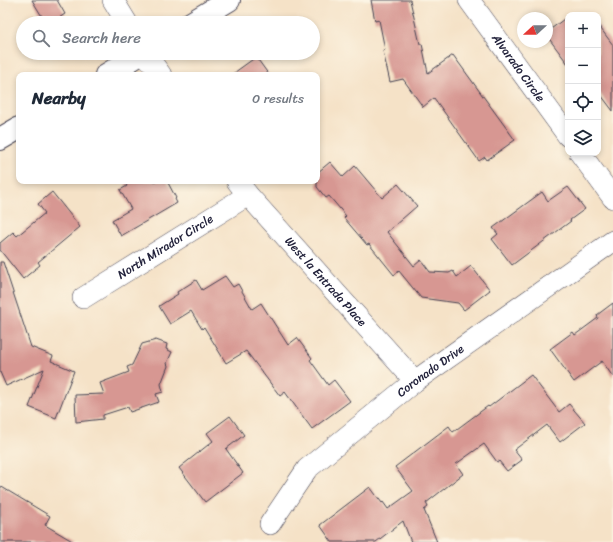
<!DOCTYPE html>
<meta charset="utf-8">
<style>
:root{--surface:#fff;--page:#f2f2f3;--text:#1f2937;--muted:#747a83;--line:#e0e1e3}
body{margin:0;font-family:Sriracha,sans-serif;background:var(--page);color:var(--text)}
.controls{position:absolute;right:12px;top:12px;display:grid;overflow:hidden;border-radius:8px;box-shadow:0 2px 6px #0003}
.controls button{width:36px;height:36px;display:grid;place-items:center;padding:0;border:0;border-bottom:1px solid var(--line);background:var(--surface);color:var(--text);font:20px sans-serif}
.compass{position:absolute;left:517px;top:12px;width:36px;height:36px;border-radius:50%;background:var(--surface);box-shadow:0 2px 6px #0003;rotate:249deg}
.list{margin:0;padding:0;list-style:none}
h2{display:flex;justify-content:space-between;align-items:center;height:52px;margin:0;padding:0 16px;font-size:17px}
h2 small{font-size:13px;font-weight:400;color:var(--muted)}
.icon{flex:none;width:22px;height:22px;fill:none;stroke:currentColor;stroke-width:2;stroke-linecap:round;stroke-linejoin:round}
.map{position:relative;flex:none;width:613px;height:542px;overflow:hidden}
.search{position:absolute;background:var(--surface);box-shadow:0 2px 6px #0003;left:16px;top:16px;width:304px;height:44px;display:flex;align-items:center;gap:10px;box-sizing:border-box;padding:0 14px;border-radius:22px;color:var(--muted);font-size:15px}
.panel{position:absolute;background:var(--surface);box-shadow:0 2px 6px #0003;left:16px;top:72px;width:304px;height:112px;border-radius:8px}
.map>svg:first-child{display:block}
.building{fill:#d79792}
.lines{fill:none;stroke-linecap:round;stroke-linejoin:round}
.minor-casing{stroke:#423f50;stroke-width:22}
.primary-casing{stroke:#423f50;stroke-width:24}
.minor{stroke:#fff;stroke-width:21}
.primary{stroke:#fff;stroke-width:22}
.labels{text-anchor:middle;stroke-width:3;stroke-linejoin:round;paint-order:stroke}
.street-label{font-size:12px;fill:#22223b;stroke:#fcf5e5}
</style>
<div class="map">
<svg width="613" height="542" viewBox="0 0 613 542">
<rect width="100%" height="100%" fill="#fcf5e5"/>
<filter id="ink" filterUnits="userSpaceOnUse"><feTurbulence type="fractalNoise" baseFrequency=".025" numOctaves="2"/><feDisplacementMap in="SourceGraphic" scale="8" xChannelSelector="R" yChannelSelector="G"/><feConvolveMatrix kernelMatrix="1 2 1 2 8 2 1 2 1" color-interpolation-filters="sRGB"/></filter>
<filter id="wash" filterUnits="userSpaceOnUse"><feTurbulence type="fractalNoise" baseFrequency=".012" numOctaves="4" result="noise"/><feDisplacementMap in="SourceGraphic" scale="16" xChannelSelector="R" yChannelSelector="G"/><feGaussianBlur stdDeviation="0.9" result="paint"/><feColorMatrix in="noise" values="0 0 0 0 0 0 0 0 0 0 0 0 0 0 0 0 0 1.4 0 .05"/><feComposite in="paint" operator="in"/></filter>
<g filter="url(#wash)">
<rect width="100%" height="100%" fill="#f5e2c7"/>
<g id="blocks">
<path class="building" d="M 32,0 L 57,0 L 65,14 L 51,23 L 46,23 Z
M 371,0 L 410,0 L 420,44 L 422,44 L 428,73 L 453,55 L 515,140 L 487,160 L 485,157 L 479,161 L 434,98 L 423,107 L 403,79 L 390,82 L 383,51 L 385,50 L 379,20 L 375,21 Z
M 568,16 L 568,64 L 547,36 L 547,32 Z
M 598,25 L 613,45 L 613,111 L 598,91 Z
M 256,57 L 269,75 L 231,75 Z
M 330,162 L 343,177 L 355,166 L 382,198 L 398,184 L 417,206 L 387,232 L 414,266 L 421,260 L 430,272 L 449,273 L 453,271 L 457,277 L 471,266 L 490,290 L 464,310 L 458,303 L 421,298 L 399,271 L 394,275 L 369,244 L 367,245 L 344,218 L 346,216 L 329,196 L 326,198 L 317,187 L 317,173 Z
M 124,181 L 167,181 L 176,198 L 175,199 L 177,203 L 121,236 L 112,220 L 131,209 L 120,190 L 127,186 Z
M 568,187 L 585,209 L 570,220 L 571,221 L 512,265 L 492,239 L 498,234 L 493,228 L 542,192 L 548,201 Z
M 52,192 L 80,227 L 38,262 L 40,265 L 23,279 L 0,250 L 0,243 L 13,232 L 17,236 L 45,213 L 38,204 Z
M 0,262 L 3,262 L 31,347 L 53,356 L 51,361 L 74,371 L 56,418 L 29,407 L 44,369 L 6,386 L 0,372 Z
M 225,276 L 233,287 L 238,284 L 252,309 L 261,303 L 288,345 L 297,338 L 312,358 L 310,360 L 328,385 L 334,380 L 350,401 L 312,429 L 285,392 L 280,396 L 246,351 L 226,363 L 204,327 L 202,329 L 191,311 L 170,324 L 159,306 L 178,294 L 177,292 L 196,280 L 202,290 Z
M 613,303 L 613,377 L 602,361 L 574,382 L 550,349 L 573,332 L 575,335 L 598,318 L 597,315 Z
M 156,340 L 167,344 L 166,349 L 172,352 L 167,363 L 168,366 L 161,384 L 163,392 L 156,394 L 159,402 L 130,412 L 128,407 L 103,415 L 103,419 L 76,422 L 75,395 L 104,394 L 100,383 L 129,372 L 127,367 L 132,365 L 142,344 Z
M 531,375 L 559,412 L 569,404 L 585,423 L 560,442 L 547,425 L 514,450 L 522,460 L 507,471 L 499,461 L 497,462 L 484,444 L 456,464 L 463,474 L 426,503 L 428,507 L 424,510 L 437,542 L 411,542 L 403,521 L 376,542 L 332,542 L 320,525 L 370,487 L 382,503 L 383,502 L 388,509 L 413,491 L 395,467 L 449,426 L 453,432 L 488,406 L 489,407 Z
M 230,416 L 244,435 L 226,449 L 243,473 L 205,502 L 179,468 L 213,441 L 207,433 Z
M 0,486 L 50,516 L 45,525 L 74,542 L 0,542 Z"/>
</g>
</g>
<g filter="url(#ink)">
<use href="#blocks" fill-opacity="0" stroke="#423f50" stroke-width="1"/>
<g class="lines">
<defs>
<g id="minor">
<path d="M 113,0 L 127,23"/>
<path id="s1" d="M 469,0 L 568,136"/>
<path d="M 145,53 L 161,75"/>
<path d="M 580,153 L 613,198"/>
<path id="s2" d="M 237,181 L 248,195 L 415,381"/>
<path id="s3" d="M 83,298 L 248,195"/>
<path id="s4" d="M 270,524 L 307,469 L 415,381 L 613,241"/>
</g>
<path id="primary" d="M 191,23 L 229,0
M 106,75 L 142,53
M 0,139 L 19,128"/>
</defs>
<use href="#minor" class="minor-casing"/>
<use href="#primary" class="primary-casing"/>
<use href="#minor" class="minor"/>
<use href="#primary" class="primary"/>
</g>
</g>
<g class="labels">
<g class="street-label">
<text dy="4" stroke="none"><textPath href="#s1" startOffset="84">Alvarado Circle</textPath></text>
<text dy="4" stroke="none"><textPath href="#s3" startOffset="97">North Mirador Circle</textPath></text>
<text dy="4" stroke="none"><textPath href="#s2" startOffset="134">West la Entrada Place</textPath></text>
<text dy="4" stroke="none"><textPath href="#s4" startOffset="224">Coronado Drive</textPath></text>
</g>
</g>
</svg>
<div class="controls">
<button>+</button>
<button>−</button>
<button><svg class="icon" aria-label="locate" viewBox="0 0 24 24"><circle cx="12" cy="12" r="6"/><path d="M12 2v4M12 18v4M2 12h4M18 12h4"/></svg></button>
<button><svg class="icon" aria-label="layers" viewBox="0 0 24 24"><path d="M12 4l9 5-9 5-9-5zM3 14l9 5 9-5"/></svg></button>
</div>
<svg class="compass" viewBox="-18 -18 36 36"><path d="M0-13l5 13h-10z" fill="#e53935"/><path d="M0 13l5-13h-10z" fill="#747a83"/></svg>
<div class="search"><svg class="icon" aria-label="search" viewBox="0 0 24 24"><circle cx="10" cy="10" r="6"/><path d="M15 15l6 6"/></svg>Search here</div>
<section class="panel">
<h2>Nearby<small>0 results</small></h2>
<ul class="list">
</ul>
</section>
</div>
